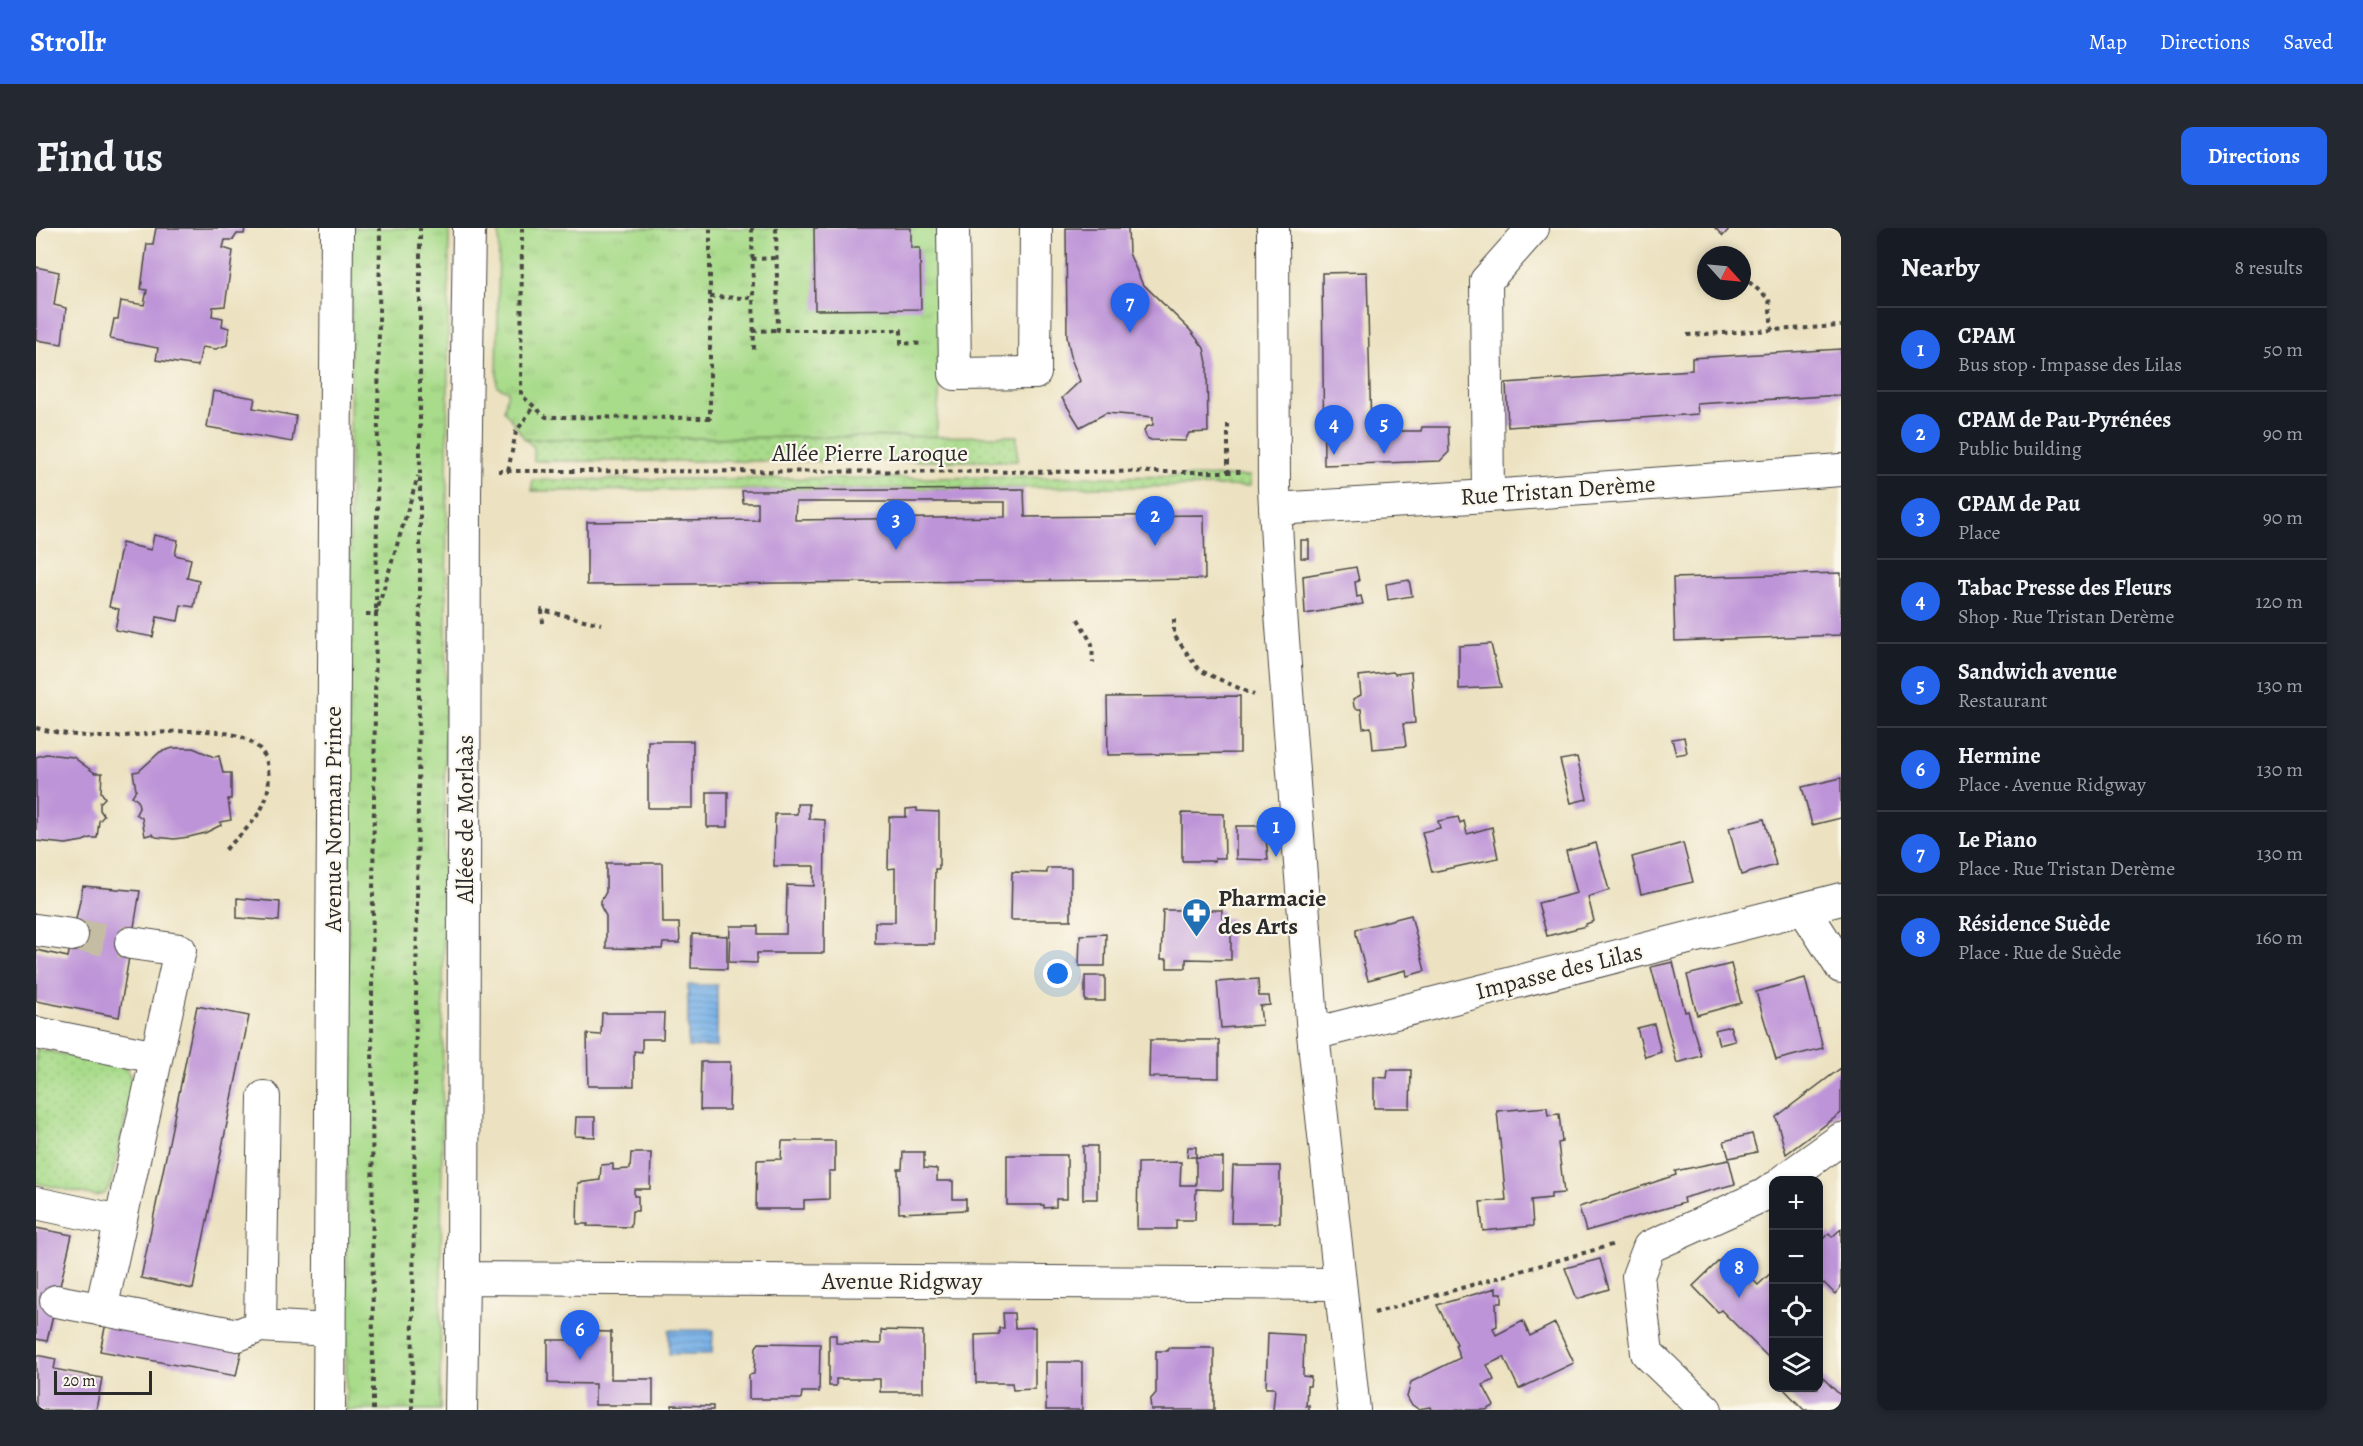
<!DOCTYPE html>
<meta charset="utf-8">
<style>
:root{--surface:#171b24;--page:#242831;--text:#f1f3f6;--muted:#9ea1a6;--line:#363941;--accent:#2563eb}
body{margin:0;font-family:Alegreya,serif;background:var(--page);color:var(--text)}
.controls{position:absolute;right:18px;bottom:18px;display:grid;overflow:hidden;border-radius:12px;box-shadow:0 3px 9px #0003}
.controls button{width:54px;height:54px;display:grid;place-items:center;padding:0;border:0;border-bottom:2px solid var(--line);background:var(--surface);color:var(--text);font:30px sans-serif}
.compass{position:absolute;left:1661px;top:18px;width:54px;height:54px;border-radius:50%;background:var(--surface);box-shadow:0 3px 9px #0003;rotate:117deg}
.scale{position:absolute;left:18px;bottom:15px;width:98px;box-sizing:border-box;padding-left:6px;border:3px solid #2b2b2b;border-top:0;font-size:16px;line-height:21px;white-space:nowrap;color:#2b2b2b;-webkit-text-stroke:4px #fbf7ec;paint-order:stroke}
.you{position:absolute;left:1022px;top:746px;width:21px;height:21px;margin:-15px;border:4px solid #fff;border-radius:50%;background:#1a73e8;box-shadow:0 0 0 9px #1a73e833}
.badge{display:grid;place-items:center;width:39px;height:39px;border-radius:50%;background:var(--accent);color:#fff;font-size:20px;font-weight:700}
.pin{position:absolute;translate:-50% -50px;filter:drop-shadow(0 2px 3px #0008)}
.pin::after{content:'';position:absolute;top:32px;width:21px;height:18px;background:inherit;clip-path:polygon(0 0,100% 0,50% 100%)}
.list{margin:0;padding:0;list-style:none}
h2{display:flex;justify-content:space-between;align-items:center;height:78px;margin:0;padding:0 24px;font-size:26px}
h2 small{font-size:20px;font-weight:400;color:var(--muted)}
.list li{display:grid;grid-template-columns:39px 1fr auto;gap:18px;align-items:center;box-sizing:border-box;height:84px;padding:0 24px;border-top:2px solid var(--line)}
.list b{display:block;font-size:22px;white-space:nowrap}
.list p{margin:0;font-size:20px;white-space:nowrap;color:var(--muted)}
.list em{font-size:20px;font-style:normal;color:var(--muted)}
.icon{flex:none;width:33px;height:33px;fill:none;stroke:currentColor;stroke-width:2;stroke-linecap:round;stroke-linejoin:round}
.map{position:relative;flex:none;width:1805px;height:1182px;overflow:hidden;border-radius:12px}
header{display:flex;align-items:center;gap:36px;box-sizing:border-box;height:84px;padding:0 30px;background:var(--accent);color:#fff}
header strong{font-size:28px}
nav{display:flex;gap:33px;margin-inline-start:auto;font-size:21px}
.intro{display:flex;align-items:center;justify-content:space-between;box-sizing:border-box;height:144px;padding:0 36px}
h1{margin:0;font-size:42px}
.button{padding:15px 27px;border-radius:12px;background:var(--accent);color:#fff;font-size:21px;font-weight:700}
main{display:flex;gap:36px;padding:0 36px}
aside{flex:1;background:var(--surface);border-radius:12px;box-shadow:0 3px 9px #0003}
.map>svg:first-child{display:block}
.grass{fill:url(#grass-dots);stroke:#6a835a;stroke-width:1.5}
.park{fill:url(#park-tufts);stroke:#6a835a;stroke-width:1.5}
.water{fill:url(#water-rules);stroke:#516e8a;stroke-width:1.5}
.building{fill:#be94d8;fill-rule:evenodd}
.lines{fill:none;stroke-linecap:round;stroke-linejoin:round}
.minor-tunnel{stroke:#c5bda3;stroke-width:32;stroke-dasharray:32 16;stroke-linecap:butt}
.minor-casing{stroke:#484642;stroke-width:34}
.path{stroke:#484642;stroke-width:4;stroke-dasharray:4.5 4.5;stroke-linecap:butt}
.minor{stroke:#fff;stroke-width:32}
.labels{text-anchor:middle;stroke-width:4.5;stroke-linejoin:round;paint-order:stroke}
.street-label{font-size:24px;fill:#2b2b2b;stroke:#fbf7ec}
.poi-label{font-size:24px;font-weight:bold;fill:#2b2b2b;stroke:#fbf7ec;text-anchor:start}
</style>
<header>
<strong>Strollr</strong>
<nav><a>Map</a><a>Directions</a><a>Saved</a></nav>
</header>
<div class="intro"><h1>Find us</h1><a class="button">Directions</a></div>
<main>
<div class="map">
<svg width="1805" height="1182" viewBox="0 0 1805 1182">
<defs>
<pattern id="grass-dots" width="8" height="8" patternUnits="userSpaceOnUse" patternTransform="scale(1.5)"><rect width="8" height="8" fill="#a8db8a"/><path d="M2 2h.1M6 6h.1" fill="none" stroke="#91bc77" stroke-width="1.8" stroke-linecap="round"/></pattern>
<pattern id="park-tufts" width="24" height="20" patternUnits="userSpaceOnUse" patternTransform="scale(1.5)"><rect width="24" height="20" fill="#a8db8a"/><path d="M3 7l-1-3M5 7V3M7 7l1-3M15 17l-1-3M17 17v-4M19 17l1-3" fill="none" stroke="#91bc77"/></pattern>
<pattern id="water-rules" width="6" height="5" patternUnits="userSpaceOnUse" patternTransform="scale(1.5)"><rect width="6" height="5" fill="#77b1e8"/><path d="M0 2.5h6" fill="none" stroke="#6290bc"/></pattern>
</defs>
<rect width="100%" height="100%" fill="#fbf7ec"/>
<filter id="ink" filterUnits="userSpaceOnUse"><feTurbulence type="fractalNoise" baseFrequency=".0167" numOctaves="2"/><feDisplacementMap in="SourceGraphic" scale="12" xChannelSelector="R" yChannelSelector="G"/><feConvolveMatrix kernelMatrix="1 2 1 2 8 2 1 2 1" color-interpolation-filters="sRGB"/></filter>
<filter id="wash" filterUnits="userSpaceOnUse"><feTurbulence type="fractalNoise" baseFrequency=".008" numOctaves="4" result="noise"/><feDisplacementMap in="SourceGraphic" scale="24" xChannelSelector="R" yChannelSelector="G"/><feGaussianBlur stdDeviation="1.35" result="paint"/><feColorMatrix in="noise" values="0 0 0 0 0 0 0 0 0 0 0 0 0 0 0 0 0 1.4 0 .05"/><feComposite in="paint" operator="in"/></filter>
<g filter="url(#wash)">
<rect width="100%" height="100%" fill="#ece2c1"/>
<path class="grass" d="M 981,208 L 981,233 L 498,233 L 498,219 L 489,211 Z
M 1214,248 L 1214,258 L 496,263 L 496,252 Z
M 0,821 L 88,838 L 94,847 L 97,859 L 74,958 L 68,966 L 59,968 L 0,955 Z"/>
<path class="park" d="M 315,0 L 413,0 L 404,1182 L 310,1182 Z
M 463,0 L 906,0 L 906,128 L 900,208 L 489,211 L 468,182 L 472,163 L 461,158 Z"/>
<path class="water" d="M 652,757 L 681,757 L 681,819 L 652,819 Z
M 633,1102 L 677,1102 L 676,1126 L 633,1126 Z"/>
<g id="blocks">
<path class="building" d="M 120,0 L 209,0 L 208,6 L 201,6 L 197,12 L 189,12 L 187,20 L 197,23 L 189,78 L 177,79 L 176,88 L 187,90 L 186,98 L 193,100 L 191,117 L 180,121 L 166,119 L 162,138 L 120,132 L 122,120 L 74,111 L 78,91 L 82,91 L 85,73 L 108,77 L 111,62 L 105,61 L 111,16 L 117,16 Z
M 778,0 L 875,0 L 875,20 L 884,20 L 885,81 L 779,82 Z
M 1030,0 L 1092,0 L 1093,25 L 1106,55 L 1154,102 L 1168,120 L 1171,135 L 1172,204 L 1153,205 L 1149,213 L 1115,212 L 1111,210 L 1108,203 L 1110,199 L 1117,197 L 1117,189 L 1070,185 L 1044,199 L 1026,170 L 1044,153 L 1036,133 L 1031,109 Z
M 1679,0 L 1694,0 L 1687,8 Z
M 0,39 L 23,44 L 18,77 L 30,80 L 26,116 L 0,112 Z
M 1331,44 L 1335,203 L 1385,203 L 1386,199 L 1412,199 L 1413,224 L 1404,233 L 1288,237 L 1286,45 Z
M 1805,121 L 1805,167 L 1661,176 L 1662,186 L 1472,199 L 1470,155 L 1656,142 L 1656,130 Z
M 177,163 L 219,170 L 217,180 L 260,188 L 256,214 L 171,199 Z
M 988,261 L 989,289 L 1168,287 L 1169,351 L 551,357 L 551,294 L 722,292 L 722,275 L 707,275 L 706,263 ZM 760,274 L 969,274 L 969,289 L 759,292 Z
M 118,307 L 142,312 L 139,327 L 155,331 L 151,350 L 163,353 L 158,379 L 145,377 L 142,393 L 121,389 L 117,409 L 79,402 L 83,381 L 73,379 L 86,315 L 115,322 Z
M 1265,312 L 1273,312 L 1273,330 L 1265,330 Z
M 1320,339 L 1323,353 L 1319,354 L 1321,369 L 1325,368 L 1327,376 L 1269,386 L 1267,348 Z
M 1805,345 L 1805,407 L 1639,413 L 1637,350 Z
M 1373,352 L 1376,368 L 1352,372 L 1350,356 Z
M 1455,416 L 1465,459 L 1423,461 L 1423,418 Z
M 1357,444 L 1359,446 L 1375,444 L 1379,495 L 1367,496 L 1370,518 L 1337,521 L 1335,499 L 1327,500 L 1325,481 L 1320,481 L 1318,479 L 1317,471 L 1325,467 L 1323,448 Z
M 1204,468 L 1204,525 L 1072,527 L 1071,469 Z
M 1648,509 L 1651,525 L 1640,527 L 1636,511 Z
M 612,513 L 657,513 L 657,580 L 612,580 Z
M 137,520 L 157,520 L 178,529 L 183,528 L 187,545 L 195,545 L 195,571 L 192,571 L 195,592 L 184,594 L 185,597 L 169,605 L 153,609 L 138,611 L 120,609 L 116,606 L 109,608 L 106,590 L 100,586 L 103,580 L 102,573 L 96,568 L 100,562 L 97,544 L 103,543 L 124,524 Z
M 10,526 L 37,529 L 59,545 L 66,545 L 65,564 L 69,570 L 64,575 L 64,582 L 68,588 L 63,593 L 61,610 L 54,610 L 47,613 L 30,616 L 0,613 L 0,529 Z
M 1541,529 L 1551,571 L 1535,575 L 1524,532 Z
M 1805,550 L 1805,590 L 1776,597 L 1766,559 Z
M 671,564 L 692,564 L 692,599 L 671,599 Z
M 761,576 L 773,576 L 773,591 L 789,592 L 788,725 L 721,725 L 721,735 L 693,734 L 694,698 L 722,698 L 722,706 L 750,706 L 751,657 L 778,658 L 778,638 L 738,638 L 739,586 L 761,586 Z
M 881,580 L 881,583 L 903,584 L 903,641 L 899,641 L 898,716 L 839,716 L 839,694 L 859,694 L 859,640 L 852,641 L 853,589 L 870,589 L 870,581 Z
M 1146,585 L 1188,586 L 1189,630 L 1179,630 L 1179,633 L 1146,633 Z
M 1422,589 L 1424,595 L 1428,593 L 1431,606 L 1456,599 L 1462,630 L 1396,644 L 1386,604 L 1404,600 L 1402,593 Z
M 1728,591 L 1740,637 L 1705,647 L 1693,600 Z
M 1200,598 L 1229,598 L 1232,632 L 1200,631 Z
M 1560,615 L 1573,662 L 1552,669 L 1558,693 L 1550,696 L 1550,698 L 1511,708 L 1502,675 L 1541,665 L 1530,623 Z
M 1647,615 L 1657,654 L 1605,666 L 1596,629 Z
M 570,635 L 626,635 L 627,695 L 643,695 L 644,715 L 627,715 L 626,721 L 570,720 L 570,688 L 565,679 L 565,673 L 570,664 Z
M 1011,640 L 1035,640 L 1035,692 L 975,692 L 976,644 L 1011,645 Z
M 47,658 L 104,663 L 83,789 L 0,773 L 0,722 L 32,729 Z
M 201,670 L 244,674 L 243,693 L 201,690 Z
M 1127,682 L 1186,682 L 1186,690 L 1195,690 L 1195,732 L 1150,731 L 1150,740 L 1131,740 L 1131,731 L 1125,731 Z
M 1375,687 L 1389,743 L 1371,748 L 1370,742 L 1332,752 L 1320,706 L 1320,701 Z
M 656,706 L 691,708 L 691,741 L 655,740 Z
M 1070,706 L 1069,738 L 1043,738 L 1044,707 Z
M 1637,734 L 1649,784 L 1652,783 L 1665,828 L 1641,835 L 1615,739 Z
M 1695,736 L 1705,775 L 1661,787 L 1651,747 Z
M 1049,748 L 1069,748 L 1069,773 L 1049,773 Z
M 1769,750 L 1787,820 L 1740,832 L 1720,764 Z
M 1222,751 L 1223,768 L 1233,768 L 1234,777 L 1224,778 L 1226,797 L 1185,800 L 1181,754 Z
M 161,778 L 213,788 L 157,1061 L 105,1050 Z
M 566,785 L 628,785 L 627,811 L 606,811 L 606,824 L 598,823 L 598,858 L 552,858 L 551,806 L 565,807 Z
M 1618,796 L 1625,824 L 1609,829 L 1601,800 Z
M 1694,798 L 1699,813 L 1683,817 L 1679,802 Z
M 1114,812 L 1183,812 L 1183,850 L 1113,849 Z
M 665,834 L 694,834 L 693,882 L 664,882 Z
M 1805,840 L 1805,885 L 1750,926 L 1740,889 Z
M 1352,842 L 1375,842 L 1374,880 L 1338,880 L 1338,849 L 1351,850 Z
M 1511,879 L 1512,887 L 1523,886 L 1526,914 L 1522,915 L 1528,965 L 1515,966 L 1515,970 L 1495,972 L 1497,998 L 1447,1003 L 1444,974 L 1470,972 L 1461,883 Z
M 540,889 L 559,889 L 559,909 L 539,908 Z
M 1716,906 L 1721,924 L 1693,930 L 1688,913 Z
M 746,913 L 799,913 L 799,943 L 793,943 L 793,971 L 768,972 L 768,981 L 720,981 L 721,932 L 745,931 Z
M 1047,918 L 1061,918 L 1061,971 L 1047,971 Z
M 1152,919 L 1160,919 L 1160,929 L 1151,929 Z
M 867,924 L 888,924 L 888,940 L 901,941 L 901,953 L 917,953 L 917,971 L 930,971 L 930,982 L 863,985 L 862,941 L 866,941 Z
M 595,925 L 615,925 L 614,961 L 598,961 L 598,968 L 602,968 L 602,983 L 596,983 L 595,999 L 551,998 L 552,996 L 541,996 L 542,955 L 564,952 L 565,937 L 577,936 L 577,942 L 594,941 Z
M 971,927 L 1031,927 L 1031,971 L 1020,971 L 1020,979 L 1008,980 L 1008,977 L 971,977 Z
M 1160,929 L 1187,930 L 1187,962 L 1160,961 L 1159,992 L 1140,992 L 1140,1001 L 1101,1001 L 1102,935 L 1145,934 L 1144,957 L 1160,957 Z
M 1693,932 L 1699,956 L 1647,970 L 1648,975 L 1550,1003 L 1543,979 L 1640,947 L 1639,943 Z
M 1197,938 L 1244,938 L 1244,995 L 1195,995 Z
M 0,1000 L 36,1007 L 11,1113 L 0,1111 Z
M 1805,1001 L 1805,1059 L 1799,1066 L 1788,1055 L 1782,1060 L 1782,1015 L 1793,1005 L 1796,1009 Z
M 1691,1025 L 1722,1057 L 1737,1043 L 1737,1134 L 1685,1082 L 1682,1084 L 1657,1058 Z
M 1564,1031 L 1573,1061 L 1541,1071 L 1529,1040 Z
M 1460,1060 L 1460,1065 L 1466,1065 L 1466,1075 L 1460,1075 L 1461,1098 L 1457,1100 L 1460,1107 L 1487,1093 L 1494,1108 L 1519,1095 L 1538,1135 L 1483,1161 L 1468,1129 L 1451,1137 L 1458,1152 L 1447,1157 L 1458,1178 L 1450,1182 L 1395,1182 L 1394,1179 L 1382,1181 L 1375,1176 L 1371,1169 L 1375,1154 L 1424,1130 L 1419,1117 L 1421,1116 L 1401,1077 Z
M 967,1085 L 978,1085 L 979,1100 L 999,1099 L 999,1161 L 977,1162 L 976,1155 L 940,1155 L 939,1107 L 963,1106 L 963,1100 L 968,1100 Z
M 70,1095 L 206,1120 L 200,1148 L 64,1123 Z
M 845,1102 L 887,1103 L 887,1164 L 844,1164 L 844,1151 L 800,1151 L 800,1158 L 793,1158 L 793,1107 L 800,1107 L 800,1115 L 845,1116 Z
M 533,1103 L 575,1104 L 575,1151 L 617,1151 L 617,1177 L 559,1177 L 559,1156 L 512,1155 L 512,1112 L 533,1112 Z
M 1232,1105 L 1268,1107 L 1267,1148 L 1275,1149 L 1274,1158 L 1271,1158 L 1270,1178 L 1273,1177 L 1273,1182 L 1237,1182 L 1239,1160 L 1230,1160 Z
M 723,1115 L 784,1116 L 783,1164 L 766,1164 L 765,1171 L 713,1171 L 713,1147 L 718,1146 L 720,1119 Z
M 1132,1120 L 1178,1120 L 1178,1182 L 1115,1182 L 1114,1172 L 1120,1165 L 1120,1123 L 1132,1123 Z
M 0,1127 L 20,1131 L 18,1141 L 66,1150 L 60,1182 L 0,1182 Z
M 1010,1134 L 1046,1134 L 1046,1182 L 1010,1182 Z
M 1782,1145 L 1803,1166 L 1805,1165 L 1805,1182 L 1768,1182 L 1747,1160 L 1782,1160 Z
M 636,1177 L 677,1178 L 677,1182 L 636,1182 Z"/>
</g>
</g>
<g filter="url(#ink)">
<use href="#blocks" fill-opacity="0" stroke="#484642" stroke-width="1.5"/>
<g class="lines">
<path class="minor-tunnel" d="M 36,707 L 95,715"/>
<defs>
<path id="minor" d="M 917,0 L 919,146 L 999,145 L 1000,0
M 1237,0 L 1238,260 L 1245,385 L 1277,806 L 1318,1182
M 1452,268 L 1450,53 L 1497,0
M 1239,281 L 1452,268 L 1805,242
M 1768,681 L 1805,739
M 0,702 L 36,707
M 0,805 L 120,829
M 1277,806 L 1805,671
M 1748,952 L 1805,911
M 0,975 L 84,993
M 427,1050 L 1304,1056
M 20,1073 L 202,1107 L 224,1098 L 293,1102
M 65,1082 L 144,722 L 95,715
M 224,1098 L 228,869
M 293,1182 L 301,0
M 425,1182 L 427,1050 L 429,264 L 433,0
M 1670,1182 L 1611,1125 L 1602,1048 L 1613,1019 L 1728,967 L 1738,960"/>
</defs>
<use href="#minor" class="minor-casing"/>
<path class="path" d="M 486,0 L 485,167 L 510,189 L 674,190 L 674,0
M 716,0 L 718,122
M 740,0 L 742,102 L 865,102 L 865,115 L 888,116
M 716,31 L 741,30
M 1706,48 L 1733,71 L 1736,102
M 674,69 L 717,70
M 717,103 L 742,102
M 1651,107 L 1805,98
M 1192,196 L 1192,244
M 462,243 L 1207,244
M 472,243 L 480,204 L 498,178
M 330,386 L 340,386 L 382,248
M 1042,391 L 1056,416 L 1057,435
M 1138,391 L 1138,407 L 1163,442 L 1218,467
M 507,395 L 506,382 L 565,396
M 0,500 C 20,505 43,508 64,509 C 105,511 226,480 232,541 C 237,580 214,597 189,622
M 1338,1085 L 1579,1016
M 337,1182 L 336,763 L 344,0
M 376,1182 L 384,366 L 384,0"/>
<use href="#minor" class="minor"/>
</g>
</g>
<defs>
<symbol id="pharmacy-pin" viewBox="-11 -11 22 30"><path d="M0 17L-7.5 6A9.5 9.5 0 1 1 7.5 6Z" fill="#1f6fb2" stroke="#fbf7ec"/><path d="M-2-6h4v4h4v4h-4v4h-4v-4h-4v-4h4Z" fill="#fff"/></symbol>
</defs>
<g fill-rule="evenodd">
<use href="#pharmacy-pin" x="1144" y="668" width="33" height="45"/>
</g>
<g class="labels">
<g class="street-label">
<text x="834" y="233">Allée Pierre Laroque</text>
<text transform="translate(1522 262) rotate(-4)" y="8">Rue Tristan Derème</text>
<text transform="translate(297 591) rotate(-90)" y="8">Avenue Norman Prince</text>
<text transform="translate(429 591) rotate(-90)" y="8">Allées de Morlaàs</text>
<text transform="translate(1523 743) rotate(-14)" y="8">Impasse des Lilas</text>
<text x="866" y="1061">Avenue Ridgway</text>
</g>
<g class="poi-label">
<text x="1182" y="678">Pharmacie<tspan x="1182" dy="28">des Arts</tspan></text>
</g>
</g>
</svg>
<div class="controls">
<button>+</button>
<button>−</button>
<button><svg class="icon" aria-label="locate" viewBox="0 0 24 24"><circle cx="12" cy="12" r="6"/><path d="M12 2v4M12 18v4M2 12h4M18 12h4"/></svg></button>
<button><svg class="icon" aria-label="layers" viewBox="0 0 24 24"><path d="M12 4l9 5-9 5-9-5zM3 14l9 5 9-5"/></svg></button>
</div>
<svg class="compass" viewBox="-18 -18 36 36"><path d="M0-13l5 13h-10z" fill="#e53935"/><path d="M0 13l5-13h-10z" fill="#9ea1a6"/></svg>
<div class="scale">20 m</div>
<div class="you"></div>
<div class="pin badge" style="left:1240px;top:629px">1</div>
<div class="pin badge" style="left:1119px;top:318px">2</div>
<div class="pin badge" style="left:860px;top:322px">3</div>
<div class="pin badge" style="left:1298px;top:227px">4</div>
<div class="pin badge" style="left:1348px;top:226px">5</div>
<div class="pin badge" style="left:544px;top:1132px">6</div>
<div class="pin badge" style="left:1094px;top:105px">7</div>
<div class="pin badge" style="left:1703px;top:1070px">8</div>
</div>
<aside>
<h2>Nearby<small>8 results</small></h2>
<ul class="list">
<li><span class="badge">1</span><div><b>CPAM</b><p>Bus stop · Impasse des Lilas</p></div><em>50 m</em></li>
<li><span class="badge">2</span><div><b>CPAM de Pau-Pyrénées</b><p>Public building</p></div><em>90 m</em></li>
<li><span class="badge">3</span><div><b>CPAM de Pau</b><p>Place</p></div><em>90 m</em></li>
<li><span class="badge">4</span><div><b>Tabac Presse des Fleurs</b><p>Shop · Rue Tristan Derème</p></div><em>120 m</em></li>
<li><span class="badge">5</span><div><b>Sandwich avenue</b><p>Restaurant</p></div><em>130 m</em></li>
<li><span class="badge">6</span><div><b>Hermine</b><p>Place · Avenue Ridgway</p></div><em>130 m</em></li>
<li><span class="badge">7</span><div><b>Le Piano</b><p>Place · Rue Tristan Derème</p></div><em>130 m</em></li>
<li><span class="badge">8</span><div><b>Résidence Suède</b><p>Place · Rue de Suède</p></div><em>160 m</em></li>
</ul>
</aside>
</main>
